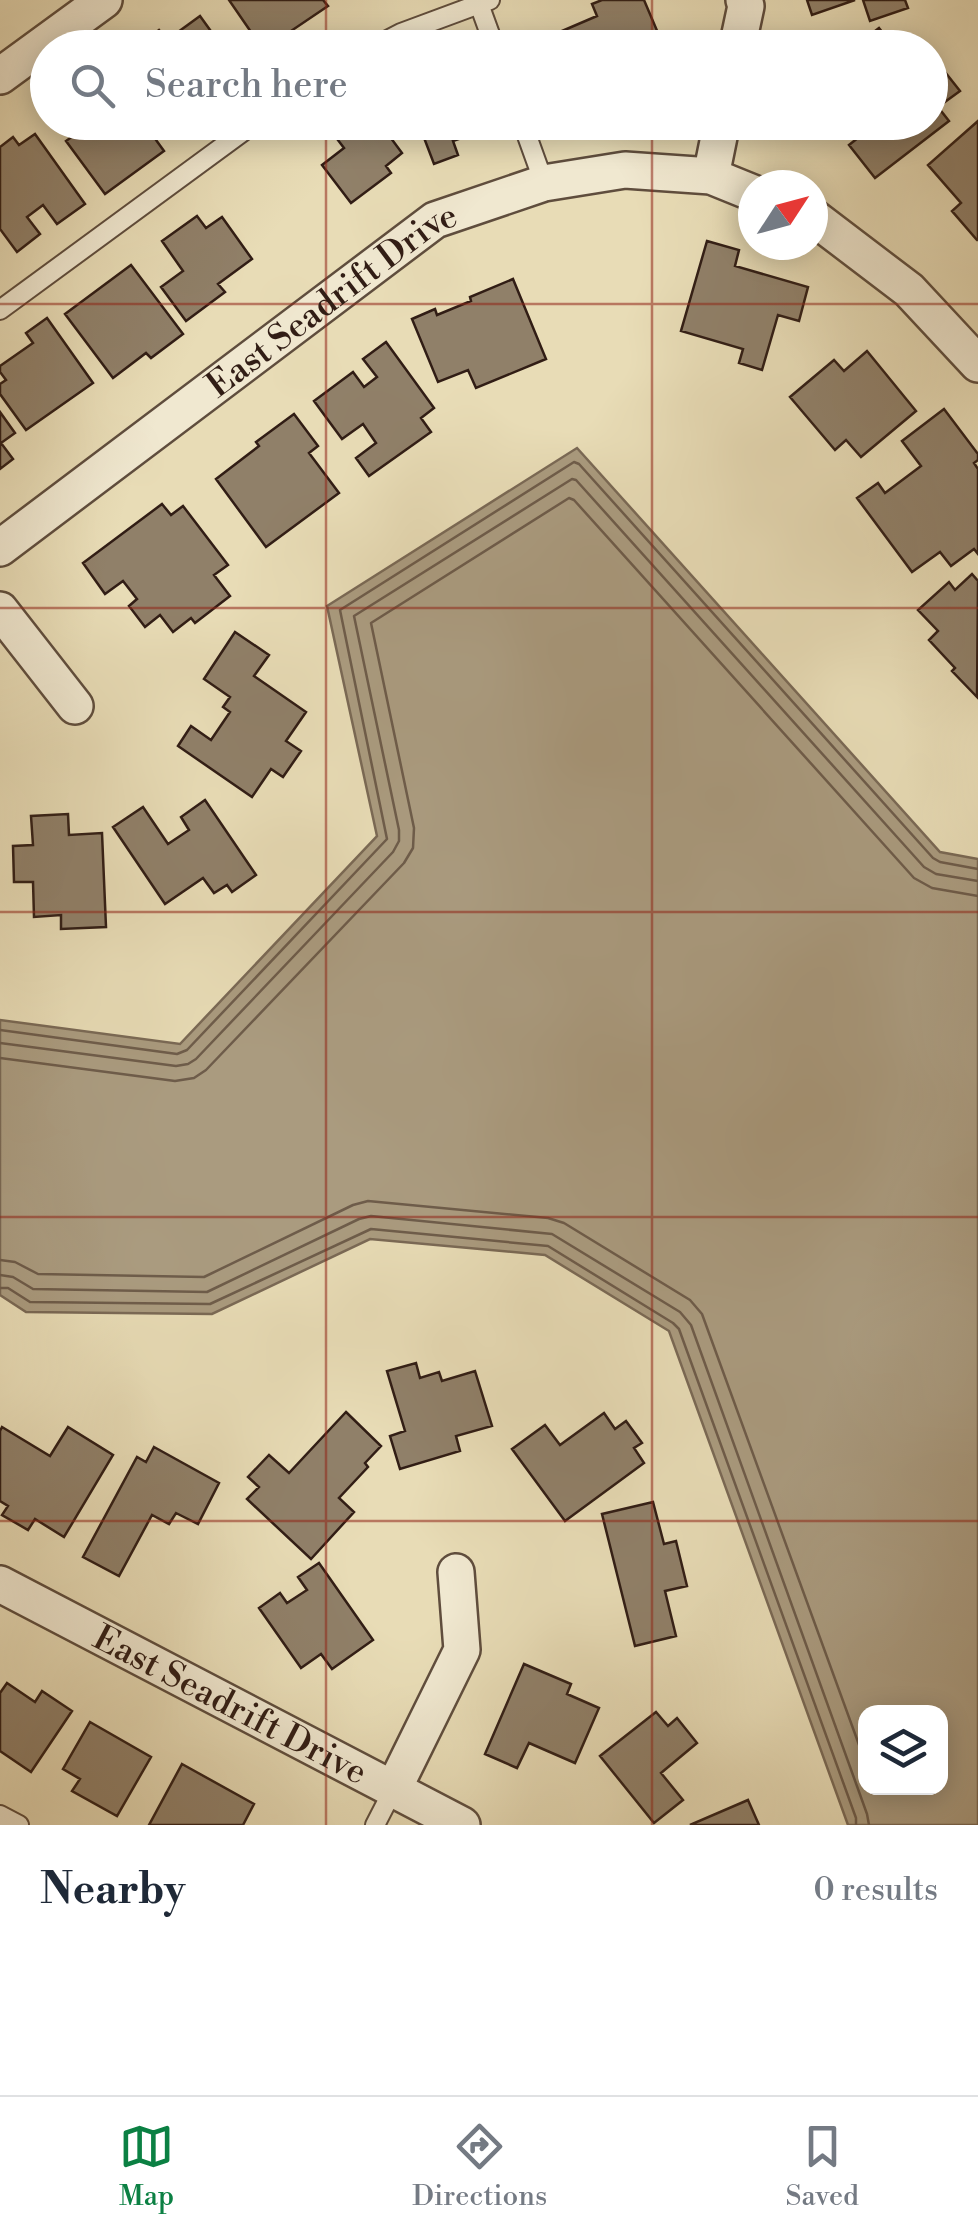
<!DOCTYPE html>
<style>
:root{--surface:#fff;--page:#f2f2f3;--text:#1f2937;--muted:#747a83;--line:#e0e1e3;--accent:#0b8043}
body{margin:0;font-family:"Libre Bodoni",serif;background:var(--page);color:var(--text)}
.controls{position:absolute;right:30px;bottom:30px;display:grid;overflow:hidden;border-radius:20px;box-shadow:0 5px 25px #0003}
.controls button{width:90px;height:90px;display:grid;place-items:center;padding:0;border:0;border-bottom:2px solid var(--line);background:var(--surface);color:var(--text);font:50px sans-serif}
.compass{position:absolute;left:738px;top:170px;width:90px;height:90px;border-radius:50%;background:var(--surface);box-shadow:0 5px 25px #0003;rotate:54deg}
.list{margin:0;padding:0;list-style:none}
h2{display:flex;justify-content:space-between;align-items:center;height:130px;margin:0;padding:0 40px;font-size:42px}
h2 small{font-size:32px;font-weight:400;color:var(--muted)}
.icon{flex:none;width:55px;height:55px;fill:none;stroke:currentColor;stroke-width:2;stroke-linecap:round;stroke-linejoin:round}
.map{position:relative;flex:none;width:978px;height:1825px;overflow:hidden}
.search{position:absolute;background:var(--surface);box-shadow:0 5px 25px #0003;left:30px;right:30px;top:30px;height:110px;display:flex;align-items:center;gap:25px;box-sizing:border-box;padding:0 35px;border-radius:55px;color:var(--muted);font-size:38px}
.sheet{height:270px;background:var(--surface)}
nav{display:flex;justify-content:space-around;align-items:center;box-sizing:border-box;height:140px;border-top:2px solid var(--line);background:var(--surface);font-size:28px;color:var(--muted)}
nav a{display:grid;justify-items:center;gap:5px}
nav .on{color:var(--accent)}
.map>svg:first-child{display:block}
.water{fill:#aa9b7f;stroke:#7a6955;stroke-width:2.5;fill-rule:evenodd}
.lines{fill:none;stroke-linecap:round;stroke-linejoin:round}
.shore{stroke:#6e5c4a;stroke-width:2.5}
.building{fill:#908069;stroke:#311d15;stroke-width:2.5}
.lane-casing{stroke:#5f4d3d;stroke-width:22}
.street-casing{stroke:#5f4d3d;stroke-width:40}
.lane{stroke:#f0e8d0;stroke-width:18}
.street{stroke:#f0e8d0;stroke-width:35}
.grid{fill:none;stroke:#8f2418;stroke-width:2.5;stroke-opacity:0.55}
.labels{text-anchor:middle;stroke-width:8;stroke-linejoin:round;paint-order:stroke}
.street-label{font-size:35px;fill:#311d15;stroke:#f0e8d0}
</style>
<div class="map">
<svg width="978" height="1825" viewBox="0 0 978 1825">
<rect width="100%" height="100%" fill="#e8dcb6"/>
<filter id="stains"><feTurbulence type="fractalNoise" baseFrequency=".002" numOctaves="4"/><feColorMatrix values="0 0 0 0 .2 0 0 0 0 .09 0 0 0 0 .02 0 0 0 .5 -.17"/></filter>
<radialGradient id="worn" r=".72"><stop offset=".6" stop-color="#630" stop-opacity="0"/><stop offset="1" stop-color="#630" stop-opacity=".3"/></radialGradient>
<path class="water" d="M 577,448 L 940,852 L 978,859 L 978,1825 L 848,1825 L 669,1331 L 545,1255 L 370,1239 L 212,1314 L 26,1312 L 0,1295 L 0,1020 L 180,1044 L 377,836 L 327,606 ZM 866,1712 L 940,1712 L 940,1788 L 866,1788 Z"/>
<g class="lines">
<path class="shore" d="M 0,1030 L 177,1054 L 187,1050 L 387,839 L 340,610 L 574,462 L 579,464 L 933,858 L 940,862 L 978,869
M 0,1043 L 176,1066 L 188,1064 L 196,1059 L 393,852 L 399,841 L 399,830 L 354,616 L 572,479 L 576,480 L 924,867 L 936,874 L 978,881
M 0,1058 L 175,1081 L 194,1078 L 206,1070 L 404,863 L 413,848 L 414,828 L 371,623 L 569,498 L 574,500 L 914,878 L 932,888 L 978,896
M 0,1260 L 15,1262 L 38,1274 L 204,1277 L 353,1205 L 368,1201 L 548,1218 L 564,1223 L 690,1300 L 702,1314 L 866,1764
M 0,1275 L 13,1277 L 33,1289 L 207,1292 L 359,1219 L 371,1216 L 552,1234 L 680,1312 L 691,1325 L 867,1814 L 869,1825
M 0,1288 L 8,1288 L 30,1302 L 210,1304 L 371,1229 L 548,1246 L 673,1323 L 679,1329 L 856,1818 L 856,1825"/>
</g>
<path class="building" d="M 229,0 L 323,0 L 328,6 L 288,33 L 298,48 L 262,48 Z
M 602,0 L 644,0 L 661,40 L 643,48 L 536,48 L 534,43 L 597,16 L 592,4 Z
M 807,0 L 855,0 L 812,15 Z
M 863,0 L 905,0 L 908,8 L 870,21 Z
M 200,16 L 223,48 L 136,48 L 159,30 L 167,40 Z
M 879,28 L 895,48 L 853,48 Z
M 930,53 L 960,91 L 938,107 L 949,121 L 875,178 L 849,145 L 878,122 L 930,122 Z
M 978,121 L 978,240 L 977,240 L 952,211 L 961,203 L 928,165 Z
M 84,122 L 143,122 L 164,151 L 105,194 L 66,141 L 87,126 Z
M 379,122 L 402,153 L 386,166 L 391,173 L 351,203 L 322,165 L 344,148 L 325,123 Z
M 418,122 L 500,122 L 501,124 L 453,141 L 458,155 L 434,164 Z
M 35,134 L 85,204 L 57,224 L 43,205 L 27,217 L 40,234 L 17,252 L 0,229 L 0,147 L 13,137 L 19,145 Z
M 197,216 L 206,228 L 222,217 L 252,259 L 218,284 L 225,292 L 186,321 L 161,287 L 183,271 L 162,241 Z
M 707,241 L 739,250 L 735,266 L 808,287 L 799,321 L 778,315 L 762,370 L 739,363 L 743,349 L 681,331 Z
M 131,265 L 183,334 L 151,358 L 146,353 L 113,378 L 65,314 Z
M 513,279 L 546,359 L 476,388 L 468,370 L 438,382 L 412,319 L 435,309 L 437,315 L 471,301 L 470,297 Z
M 47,318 L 93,383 L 26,430 L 0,394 L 0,384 L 6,380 L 0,372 L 0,366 L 33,343 L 26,333 Z
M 386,342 L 434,408 L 421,418 L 431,432 L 369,476 L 356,458 L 376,443 L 363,424 L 342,439 L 314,401 L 353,372 L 364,387 L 377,377 L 363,359 Z
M 867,351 L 916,411 L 861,457 L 846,440 L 835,450 L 790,397 L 834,360 L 844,371 Z
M 944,409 L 978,454 L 978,460 L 974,463 L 978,469 L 978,554 L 974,549 L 951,566 L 940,552 L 912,572 L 857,498 L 878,483 L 885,493 L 921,466 L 902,441 Z
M 0,412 L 15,433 L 1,443 L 13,459 L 0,469 Z
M 294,414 L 318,446 L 309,453 L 339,493 L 266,547 L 216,479 L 259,446 L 256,442 Z
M 162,504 L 171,515 L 183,506 L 228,565 L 214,575 L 230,596 L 195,623 L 191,618 L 173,632 L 160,615 L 145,627 L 129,606 L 137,599 L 123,581 L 105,594 L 83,563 Z
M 972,574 L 978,581 L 977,697 L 952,671 L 955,668 L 929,640 L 938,631 L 918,610 L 949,582 L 955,590 Z
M 235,632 L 269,655 L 254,676 L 306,712 L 286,741 L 301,751 L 283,777 L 271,769 L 252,797 L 178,746 L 191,726 L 211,740 L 230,712 L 223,707 L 230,697 L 204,679 Z
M 205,800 L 256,875 L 232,892 L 227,885 L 214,893 L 203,878 L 165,904 L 113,827 L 143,807 L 168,844 L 189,830 L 181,817 Z
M 68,814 L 69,835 L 102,833 L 106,927 L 61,929 L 61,915 L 34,917 L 33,882 L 14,882 L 13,846 L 33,845 L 31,816 Z
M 416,1363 L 420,1378 L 439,1372 L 442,1381 L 475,1371 L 492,1426 L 456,1436 L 460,1451 L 400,1469 L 390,1436 L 405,1431 L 387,1371 Z
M 346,1412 L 381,1446 L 365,1463 L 368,1467 L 339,1498 L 354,1512 L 311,1559 L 247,1499 L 259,1487 L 248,1477 L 269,1455 L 289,1473 Z
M 604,1413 L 615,1429 L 626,1421 L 642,1443 L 634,1448 L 644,1463 L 565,1521 L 512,1449 L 545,1425 L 560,1445 Z
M 2,1427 L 50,1456 L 68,1427 L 113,1455 L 64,1537 L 35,1519 L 28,1530 L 2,1515 L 8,1506 L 0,1501 L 0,1431 Z
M 154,1447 L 219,1483 L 198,1524 L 176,1513 L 169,1524 L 152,1515 L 119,1576 L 83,1557 L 137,1457 L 146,1462 Z
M 653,1502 L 664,1544 L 676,1541 L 687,1586 L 665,1591 L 676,1636 L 635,1646 L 602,1514 Z
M 319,1563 L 373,1640 L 332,1669 L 321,1654 L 301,1668 L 259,1608 L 280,1593 L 287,1603 L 307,1590 L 298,1577 Z
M 524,1664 L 571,1684 L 567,1694 L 599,1708 L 575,1763 L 529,1743 L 517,1768 L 485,1754 Z
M 7,1683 L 35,1702 L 42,1691 L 72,1711 L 31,1772 L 0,1751 L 0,1693 Z
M 656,1712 L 668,1726 L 677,1718 L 697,1743 L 661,1773 L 683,1800 L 654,1823 L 600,1756 Z
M 90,1722 L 151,1757 L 117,1816 L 72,1791 L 80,1779 L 63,1769 Z
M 182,1764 L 254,1804 L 243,1825 L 149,1825 Z
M 748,1800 L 759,1825 L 690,1825 Z"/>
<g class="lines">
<defs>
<path id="lane" d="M 479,4 L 495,48
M 372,48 L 401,33 L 490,0
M 522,122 L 544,183
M 0,310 L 256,122
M 0,1815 L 19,1825
M 375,1825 L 393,1790"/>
<g id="street">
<path d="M 737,48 L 746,6 L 744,0"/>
<path d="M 0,76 L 104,0"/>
<path d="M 711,176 L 722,122"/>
<path d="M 813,217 L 909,290 L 978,364"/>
<path id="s1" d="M 0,548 L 435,220 L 544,183 L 625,170 L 711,176 L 753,193"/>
<path d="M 0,610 L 75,706"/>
<path id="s2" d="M 0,1584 L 462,1825"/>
<path d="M 393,1790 L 462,1650 L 456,1572"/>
</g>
</defs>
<use href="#lane" class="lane-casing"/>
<use href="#street" class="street-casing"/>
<use href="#lane" class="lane"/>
<use href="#street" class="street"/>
</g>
<path class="grid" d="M 326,0 L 326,48M 652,0 L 652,48M 326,122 L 326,1825M 652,122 L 652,1825M 0,304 L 978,304M 0,608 L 978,608M 0,912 L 978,912M 0,1217 L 978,1217M 0,1521 L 978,1521"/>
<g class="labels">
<g class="street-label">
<text dy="12" stroke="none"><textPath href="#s1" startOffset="415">East Seadrift Drive</textPath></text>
<text dy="12" stroke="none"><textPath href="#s2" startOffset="260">East Seadrift Drive</textPath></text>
</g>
</g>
<rect width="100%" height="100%" filter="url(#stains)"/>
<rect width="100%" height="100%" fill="url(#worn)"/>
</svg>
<div class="controls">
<button><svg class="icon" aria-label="layers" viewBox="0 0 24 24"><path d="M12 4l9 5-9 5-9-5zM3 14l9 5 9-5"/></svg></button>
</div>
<svg class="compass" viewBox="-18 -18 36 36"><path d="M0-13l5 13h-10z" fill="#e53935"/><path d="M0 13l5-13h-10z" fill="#747a83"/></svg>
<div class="search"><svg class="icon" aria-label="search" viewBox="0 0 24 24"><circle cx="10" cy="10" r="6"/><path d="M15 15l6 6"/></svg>Search here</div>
</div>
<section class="sheet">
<h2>Nearby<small>0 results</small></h2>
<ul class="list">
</ul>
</section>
<nav>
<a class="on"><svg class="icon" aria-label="map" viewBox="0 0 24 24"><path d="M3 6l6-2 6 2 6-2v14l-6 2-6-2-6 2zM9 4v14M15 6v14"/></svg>Map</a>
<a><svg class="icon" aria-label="directions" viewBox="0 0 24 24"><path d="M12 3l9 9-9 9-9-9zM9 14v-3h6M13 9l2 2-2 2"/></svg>Directions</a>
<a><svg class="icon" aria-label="saved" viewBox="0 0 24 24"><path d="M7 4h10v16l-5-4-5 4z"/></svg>Saved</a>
</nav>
